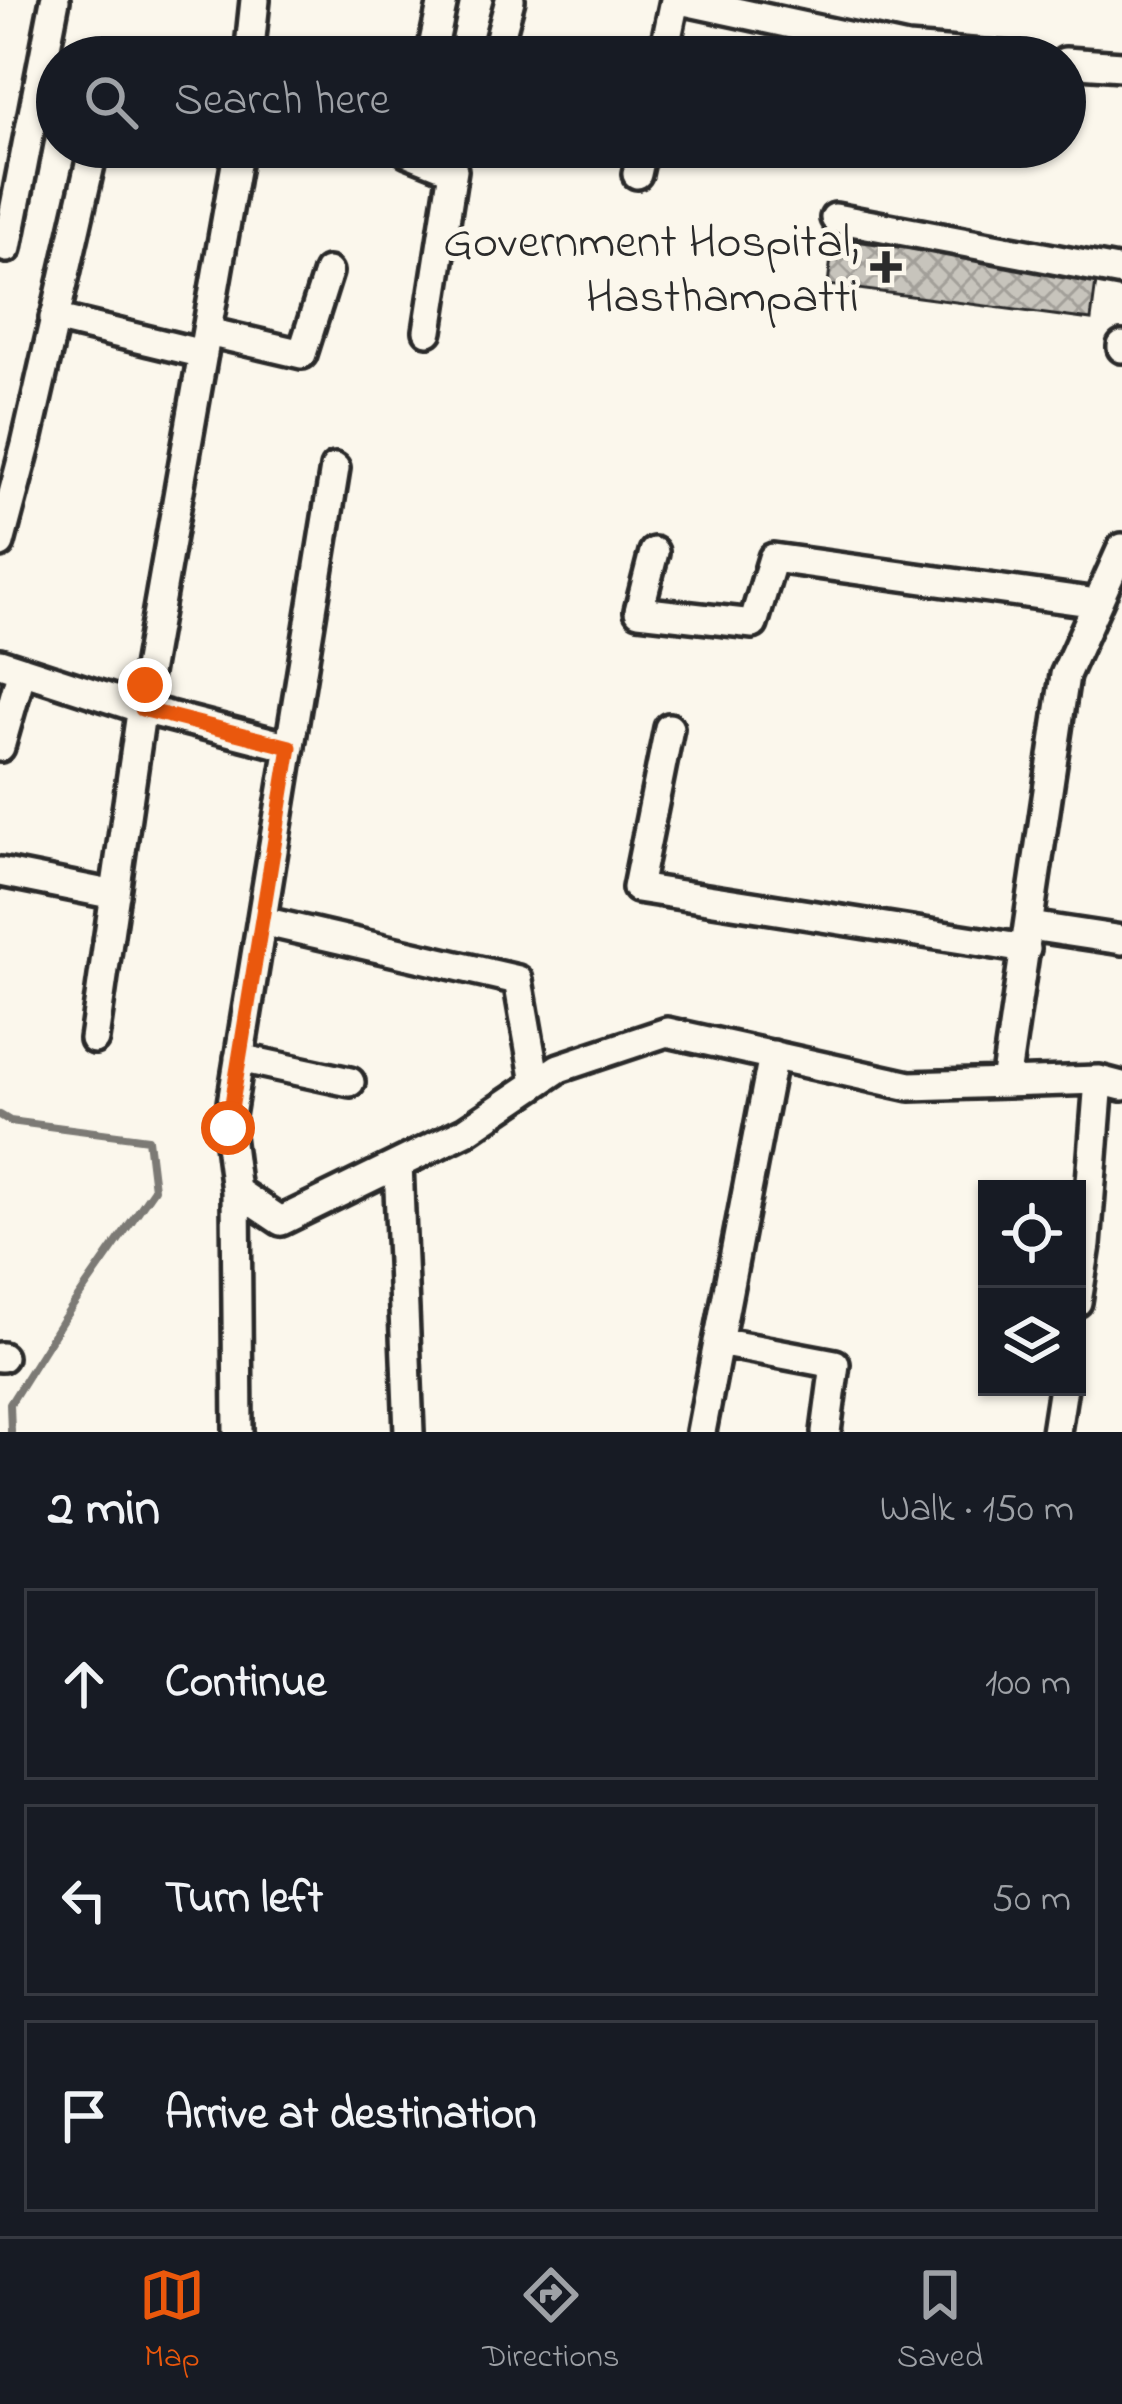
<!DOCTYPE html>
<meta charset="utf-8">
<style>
:root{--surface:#171b24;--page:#242831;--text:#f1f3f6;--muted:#9ea1a6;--line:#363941;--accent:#ea580c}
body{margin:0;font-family:"Indie Flower",sans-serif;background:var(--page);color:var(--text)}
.controls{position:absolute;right:36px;bottom:36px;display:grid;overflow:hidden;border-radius:0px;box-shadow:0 3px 9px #0004}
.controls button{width:108px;height:108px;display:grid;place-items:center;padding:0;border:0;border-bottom:3px solid var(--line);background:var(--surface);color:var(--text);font:60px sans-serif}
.stop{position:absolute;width:36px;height:36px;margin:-27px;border:9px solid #ea580c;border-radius:50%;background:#fff}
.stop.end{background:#ea580c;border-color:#fff;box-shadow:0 3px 12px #0008}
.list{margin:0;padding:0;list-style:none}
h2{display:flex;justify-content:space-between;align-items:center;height:156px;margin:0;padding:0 48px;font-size:51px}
h2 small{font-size:39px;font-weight:400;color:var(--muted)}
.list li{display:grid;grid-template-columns:78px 1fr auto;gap:36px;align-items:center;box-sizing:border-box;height:192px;margin:0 24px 24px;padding:0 24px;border:3px solid var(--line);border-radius:0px}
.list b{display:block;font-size:45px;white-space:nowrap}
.list em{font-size:39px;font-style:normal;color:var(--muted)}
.icon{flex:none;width:66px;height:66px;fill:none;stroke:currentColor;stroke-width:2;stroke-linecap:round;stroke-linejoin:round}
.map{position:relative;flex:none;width:1122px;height:1432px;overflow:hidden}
.search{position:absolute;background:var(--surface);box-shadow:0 3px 9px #0004;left:36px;right:36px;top:36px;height:132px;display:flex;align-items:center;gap:30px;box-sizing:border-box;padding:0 42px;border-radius:66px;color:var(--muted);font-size:45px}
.sheet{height:804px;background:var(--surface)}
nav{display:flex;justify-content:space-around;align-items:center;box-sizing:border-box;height:168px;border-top:3px solid var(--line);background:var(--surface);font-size:33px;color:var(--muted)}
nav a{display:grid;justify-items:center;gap:6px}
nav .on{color:var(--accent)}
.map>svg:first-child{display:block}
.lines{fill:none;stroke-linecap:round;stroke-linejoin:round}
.stream{stroke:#7b7a75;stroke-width:8}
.building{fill:url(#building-cross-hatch);stroke:#2b2b2b;stroke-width:3}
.minor-casing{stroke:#2b2b2b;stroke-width:36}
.minor{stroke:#fbf7ec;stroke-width:27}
.route{stroke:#ea580c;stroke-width:15}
.poi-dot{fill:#2b2b2b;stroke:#fbf7ec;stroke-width:4.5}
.labels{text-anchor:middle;stroke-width:10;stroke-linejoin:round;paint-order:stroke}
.poi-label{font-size:48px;fill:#2b2b2b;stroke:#fbf7ec;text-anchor:end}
</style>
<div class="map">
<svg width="1122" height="1432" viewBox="0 0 1122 1432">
<defs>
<pattern id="building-cross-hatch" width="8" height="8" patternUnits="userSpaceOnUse" patternTransform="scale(3)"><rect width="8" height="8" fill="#c7c4bc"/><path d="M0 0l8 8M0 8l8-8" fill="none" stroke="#a29f99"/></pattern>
</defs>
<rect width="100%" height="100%" fill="#fbf7ec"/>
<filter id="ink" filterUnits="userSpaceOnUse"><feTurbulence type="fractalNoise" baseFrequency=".00833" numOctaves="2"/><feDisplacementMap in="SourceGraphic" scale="24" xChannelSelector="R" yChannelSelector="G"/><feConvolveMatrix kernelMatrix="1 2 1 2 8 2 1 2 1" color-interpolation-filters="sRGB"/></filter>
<g filter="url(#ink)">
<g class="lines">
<path class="stream" d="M 0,1115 L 10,1121 L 148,1139 L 154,1189 L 62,1321 L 10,1404 L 11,1432"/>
</g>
<path class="building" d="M 833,238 L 1097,274 L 1091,320 L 828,285 Z"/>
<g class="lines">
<defs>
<path id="minor" d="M 680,0 L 907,49 L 1009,57
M 249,57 L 255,0
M 431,57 L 443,0
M 495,57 L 510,0
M 663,57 L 675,0
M 1065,62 L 1122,66
M 410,147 L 408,152 L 453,170 L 428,331
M 637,174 L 643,147
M 835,218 L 1122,272
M 7,248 L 55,0
M 54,318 L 203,354
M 208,332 L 302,354 L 328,272
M 1122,346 L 1122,348
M 335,468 L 228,1128 L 236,1191 L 281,1221 L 466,1131 L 559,1068 L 667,1032 L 910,1086 L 1099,1080 L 1122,1086
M 0,543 L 26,445 L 94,147
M 654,552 L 639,611 L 753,624 L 773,558 L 1097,603
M 0,663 L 142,709 L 290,747
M 669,728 L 637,888 L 1026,949
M 0,747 L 22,670
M 0,872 L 115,895
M 262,921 L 518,980 L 536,1083
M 1030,926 L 1122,940
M 94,1039 L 145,685 L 239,147
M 239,1058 L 350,1082
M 1005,1083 L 1065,675 L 1122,548
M 398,1164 L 409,1432
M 236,1191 L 238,1432
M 1077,1302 L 1086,1245 L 1099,1080
M 718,1342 L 835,1364 L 826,1432
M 0,1357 L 2,1357
M 701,1432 L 773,1055
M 1056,1432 L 1063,1387"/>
</defs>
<use href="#minor" class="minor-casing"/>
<use href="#minor" class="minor"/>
</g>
</g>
<g class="lines" filter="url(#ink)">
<path class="route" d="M 145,685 L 142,709 L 290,747 L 228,1128"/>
</g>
<path class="poi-dot" d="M880 249h12v12h12v12h-12v12h-12v-12h-12v-12h12z"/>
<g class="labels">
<g class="poi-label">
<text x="859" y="256">Government Hospital,<tspan x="859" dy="55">Hasthampatti</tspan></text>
</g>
</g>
</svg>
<div class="controls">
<button><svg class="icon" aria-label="locate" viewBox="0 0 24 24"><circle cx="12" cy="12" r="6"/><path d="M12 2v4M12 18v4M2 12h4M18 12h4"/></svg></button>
<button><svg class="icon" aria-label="layers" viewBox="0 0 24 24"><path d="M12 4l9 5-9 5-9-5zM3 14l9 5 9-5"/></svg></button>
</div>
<div class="stop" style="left:228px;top:1128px"></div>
<div class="stop end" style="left:145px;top:685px"></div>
<div class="search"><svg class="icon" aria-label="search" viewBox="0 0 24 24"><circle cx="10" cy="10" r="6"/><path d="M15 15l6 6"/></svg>Search here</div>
</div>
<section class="sheet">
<h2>2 min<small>Walk · 150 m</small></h2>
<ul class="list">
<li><svg class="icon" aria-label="ahead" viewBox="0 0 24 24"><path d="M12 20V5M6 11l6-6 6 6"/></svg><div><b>Continue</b></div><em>100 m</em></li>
<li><svg class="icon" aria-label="left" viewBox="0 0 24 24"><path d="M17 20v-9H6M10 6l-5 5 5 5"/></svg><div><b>Turn left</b></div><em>50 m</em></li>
<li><svg class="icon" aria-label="arrive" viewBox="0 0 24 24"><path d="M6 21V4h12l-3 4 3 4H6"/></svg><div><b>Arrive at destination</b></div></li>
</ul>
</section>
<nav>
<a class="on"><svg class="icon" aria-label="map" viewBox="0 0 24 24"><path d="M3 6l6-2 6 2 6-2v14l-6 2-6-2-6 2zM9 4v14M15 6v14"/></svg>Map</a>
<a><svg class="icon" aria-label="directions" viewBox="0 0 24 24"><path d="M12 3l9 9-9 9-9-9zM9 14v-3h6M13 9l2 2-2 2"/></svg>Directions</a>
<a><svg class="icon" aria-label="saved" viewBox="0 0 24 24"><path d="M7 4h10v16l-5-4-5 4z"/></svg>Saved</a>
</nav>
